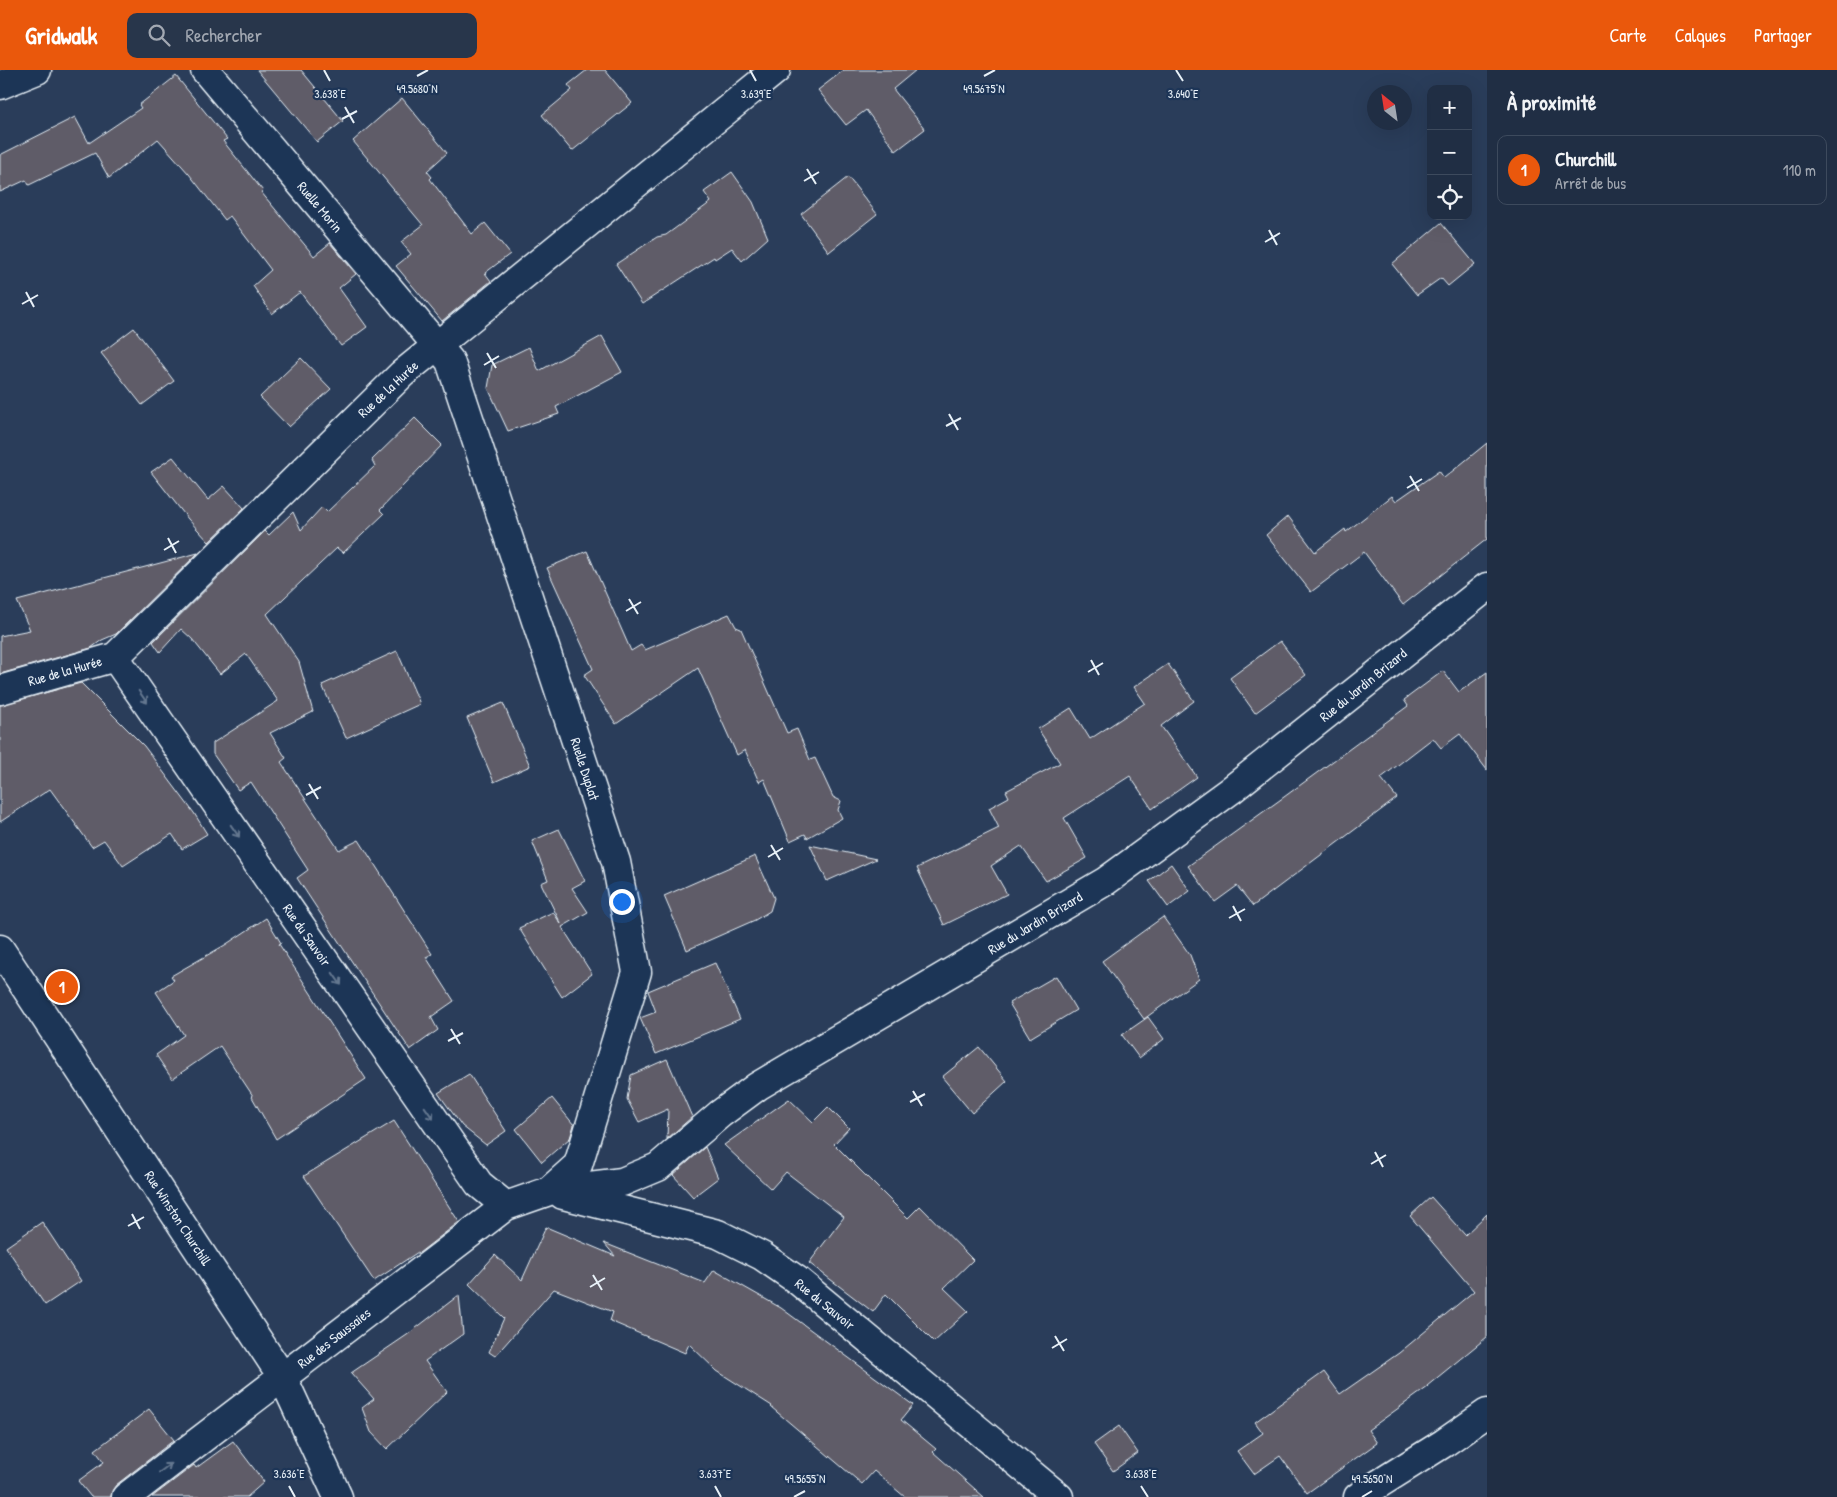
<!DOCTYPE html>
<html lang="fr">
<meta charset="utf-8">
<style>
:root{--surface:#202e44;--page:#28364b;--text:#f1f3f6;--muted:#a2a8b2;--line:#3d4a5d;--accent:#ea580c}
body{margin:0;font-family:"Patrick Hand",sans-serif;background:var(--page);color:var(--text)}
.controls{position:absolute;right:15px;top:15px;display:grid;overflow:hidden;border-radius:10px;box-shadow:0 5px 20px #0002}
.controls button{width:45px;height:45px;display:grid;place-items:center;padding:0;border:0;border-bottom:1px solid var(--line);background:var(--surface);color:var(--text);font:25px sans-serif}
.compass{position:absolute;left:1367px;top:15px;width:45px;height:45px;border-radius:50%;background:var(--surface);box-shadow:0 5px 20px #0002;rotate:330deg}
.you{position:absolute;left:621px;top:831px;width:18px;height:18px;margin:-12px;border:4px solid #fff;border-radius:50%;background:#1a73e8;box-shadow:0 0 0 8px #1a73e833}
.badge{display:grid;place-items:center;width:32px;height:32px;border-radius:50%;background:var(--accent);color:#fff;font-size:16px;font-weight:700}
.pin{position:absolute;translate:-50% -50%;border:2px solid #fff;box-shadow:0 1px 5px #0006}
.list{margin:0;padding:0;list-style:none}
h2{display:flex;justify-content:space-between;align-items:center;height:65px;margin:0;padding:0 20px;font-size:21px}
h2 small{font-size:16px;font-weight:400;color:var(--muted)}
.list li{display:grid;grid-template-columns:32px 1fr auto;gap:15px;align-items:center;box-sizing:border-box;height:70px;margin:0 10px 10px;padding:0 10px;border:1px solid var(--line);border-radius:10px}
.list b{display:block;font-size:19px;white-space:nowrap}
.list p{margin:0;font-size:16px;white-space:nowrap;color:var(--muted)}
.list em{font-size:16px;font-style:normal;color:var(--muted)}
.icon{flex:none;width:28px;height:28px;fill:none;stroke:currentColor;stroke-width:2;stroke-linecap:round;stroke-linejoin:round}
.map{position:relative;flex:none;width:1487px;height:1427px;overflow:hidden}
header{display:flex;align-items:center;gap:30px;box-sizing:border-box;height:70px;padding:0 25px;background:var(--accent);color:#fff}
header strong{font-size:24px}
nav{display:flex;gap:28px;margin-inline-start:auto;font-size:18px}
.search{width:350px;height:45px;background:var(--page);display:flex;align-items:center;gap:12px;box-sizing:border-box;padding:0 18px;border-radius:10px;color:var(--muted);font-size:19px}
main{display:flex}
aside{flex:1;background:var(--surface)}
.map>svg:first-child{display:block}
.building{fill:#5e5c68;stroke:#e8f1f8}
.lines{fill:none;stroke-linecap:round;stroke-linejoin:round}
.minor-casing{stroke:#e8f1f8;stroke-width:31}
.major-casing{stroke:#e8f1f8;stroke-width:31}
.minor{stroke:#1d3557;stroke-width:28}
.major{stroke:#1d3557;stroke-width:28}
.oneway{stroke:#64778f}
.ticks{fill:none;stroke:#e8f1f8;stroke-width:2}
.labels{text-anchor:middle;stroke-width:4.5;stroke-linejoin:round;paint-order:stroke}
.street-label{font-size:14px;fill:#e8f1f8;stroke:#1d3557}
.ticks-label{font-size:12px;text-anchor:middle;fill:#e8f1f8;stroke:#1d3557;stroke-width:4.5;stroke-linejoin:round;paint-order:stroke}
</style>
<header>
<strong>Gridwalk</strong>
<div class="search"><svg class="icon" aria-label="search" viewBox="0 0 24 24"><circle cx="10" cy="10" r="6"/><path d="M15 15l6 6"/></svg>Rechercher</div>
<nav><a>Carte</a><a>Calques</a><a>Partager</a></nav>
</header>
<main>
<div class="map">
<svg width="1487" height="1427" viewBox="0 0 1487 1427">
<rect width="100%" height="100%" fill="#2a3d5a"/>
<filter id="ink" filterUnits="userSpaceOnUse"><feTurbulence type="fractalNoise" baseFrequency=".02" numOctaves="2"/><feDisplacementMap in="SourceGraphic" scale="10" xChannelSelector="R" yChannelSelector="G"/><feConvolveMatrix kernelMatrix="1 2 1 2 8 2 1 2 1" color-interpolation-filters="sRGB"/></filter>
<g filter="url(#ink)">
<path class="building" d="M 257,0 L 301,0 L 343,51 L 317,72 Z
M 587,0 L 605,0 L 632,33 L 572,81 L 542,45 L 572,20 L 568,15 Z
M 844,0 L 916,0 L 893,19 L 925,59 L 896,81 L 866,40 L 846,55 L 818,20 Z
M 176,6 L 227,69 L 223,71 L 263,121 L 261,122 L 314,186 L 330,173 L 356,204 L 339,218 L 367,257 L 341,276 L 300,222 L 272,244 L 253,216 L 271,200 L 230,146 L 225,150 L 189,104 L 158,69 L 109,108 L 95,83 L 29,115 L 26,110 L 0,122 L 0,85 L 75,47 L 89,73 L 141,38 L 139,35 Z
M 402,28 L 447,83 L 427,101 L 432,107 L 430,109 L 472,164 L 485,153 L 510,184 L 485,203 L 491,211 L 442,251 L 396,196 L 411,184 L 401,172 L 423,155 L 353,71 Z
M 732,102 L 753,132 L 768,168 L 742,191 L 732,178 L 715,189 L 714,187 L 642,234 L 616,194 L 657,167 L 666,165 L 711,132 L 704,122 Z
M 848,107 L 877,144 L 829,182 L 801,144 Z
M 1441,153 L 1475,194 L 1448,216 L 1441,208 L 1417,225 L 1392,194 Z
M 134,258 L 174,311 L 142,335 L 101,283 Z
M 602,266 L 622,302 L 556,337 L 559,344 L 508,361 L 488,318 L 492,295 L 529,277 L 539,301 Z
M 301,288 L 331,319 L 289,357 L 260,327 Z
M 415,348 L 442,375 L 380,440 L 384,444 L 343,483 L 337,478 L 267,544 L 299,592 L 313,642 L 270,663 L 286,688 L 281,692 L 339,780 L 359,770 L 432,884 L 426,887 L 454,931 L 431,947 L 438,960 L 410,980 L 297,808 L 308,800 L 251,712 L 238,720 L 213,684 L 213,673 L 278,631 L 246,584 L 220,604 L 192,569 L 181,559 L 160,582 L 153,572 L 265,461 L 269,465 L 293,442 L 301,460 L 322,437 L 327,442 L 375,396 L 372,390 Z
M 1487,373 L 1487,469 L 1403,535 L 1364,482 L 1311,522 L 1266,465 L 1288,446 L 1315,482 L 1345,459 L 1346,462 L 1392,426 L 1396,431 L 1439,401 L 1444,408 Z
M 173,387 L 208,430 L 224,416 L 244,438 L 209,472 L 188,449 L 151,402 Z
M 587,481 L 631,581 L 641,575 L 645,580 L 729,544 L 736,557 L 741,559 L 787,663 L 797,659 L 810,690 L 815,688 L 833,727 L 841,731 L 838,740 L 842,748 L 807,768 L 805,764 L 790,771 L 764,709 L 759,712 L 745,680 L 737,685 L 698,598 L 616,654 L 584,605 L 593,599 L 547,498 Z
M 198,483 L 116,564 L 102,570 L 91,578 L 0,604 L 0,566 L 30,560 L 17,531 Z
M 1280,571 L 1306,605 L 1255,643 L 1230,608 Z
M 397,581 L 420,634 L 346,668 L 322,615 Z
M 1168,594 L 1194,631 L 1161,656 L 1197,707 L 1152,739 L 1130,706 L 1064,748 L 1087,788 L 1046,811 L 1021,776 L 991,796 L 1007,824 L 944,855 L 917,798 L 999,758 L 989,738 L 1009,727 L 1006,721 L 1060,693 L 1038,659 L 1071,638 L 1090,669 L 1145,633 L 1134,617 Z
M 1443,601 L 1459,622 L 1487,602 L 1487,700 L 1460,664 L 1441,678 L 1433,668 L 1381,708 L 1397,728 L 1253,836 L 1237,816 L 1215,832 L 1188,796 L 1284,727 L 1408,636 L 1404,630 Z
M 81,613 L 144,676 L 194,743 L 207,764 L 182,779 L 172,764 L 123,796 L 104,770 L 92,777 L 50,719 L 0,752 L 0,635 Z
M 503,633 L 530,696 L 494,712 L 467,648 Z
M 559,759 L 585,811 L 572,818 L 588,842 L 562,857 L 592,904 L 562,927 L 519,858 L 553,842 L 561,854 L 541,813 L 548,810 L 532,771 Z
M 810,775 L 876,789 L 827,811 Z
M 755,786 L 774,828 L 770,841 L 755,850 L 687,880 L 664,826 Z
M 1171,794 L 1190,821 L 1168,837 L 1149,811 Z
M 1163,847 L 1190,885 L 1199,909 L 1144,949 L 1102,891 Z
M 266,848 L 281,873 L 279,874 L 366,1009 L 276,1069 L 252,1027 L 253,1026 L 220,976 L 172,1009 L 156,985 L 184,965 L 156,922 L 174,910 L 171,906 L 225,875 Z
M 715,893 L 740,949 L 656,984 L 640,948 L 656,942 L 648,921 Z
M 1056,906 L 1076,940 L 1030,968 L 1009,933 Z
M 1148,947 L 1164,969 L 1139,988 L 1122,965 Z
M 979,977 L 1007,1011 L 972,1043 L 942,1007 Z
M 667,989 L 692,1047 L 667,1069 L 668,1039 L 639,1052 L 627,1029 L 631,1005 Z
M 469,1004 L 506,1061 L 486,1075 L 462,1056 L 438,1023 Z
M 552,1028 L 574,1055 L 570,1068 L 542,1092 L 516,1059 Z
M 789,1029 L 813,1052 L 828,1037 L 849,1058 L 834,1074 L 908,1148 L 920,1136 L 973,1190 L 944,1218 L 968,1241 L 934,1272 L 886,1224 L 873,1242 L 809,1193 L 844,1147 L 786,1102 L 771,1119 L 724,1075 Z
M 394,1051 L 459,1152 L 419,1183 L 418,1182 L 374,1211 L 304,1106 Z
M 705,1077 L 718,1108 L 693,1127 L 673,1105 Z
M 1431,1127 L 1465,1165 L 1487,1144 L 1487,1267 L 1427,1316 L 1428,1317 L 1368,1360 L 1377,1373 L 1307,1423 L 1280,1386 L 1254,1404 L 1237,1381 L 1263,1363 L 1255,1352 L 1324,1302 L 1340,1324 L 1399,1283 L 1474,1221 L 1410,1146 Z
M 42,1152 L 81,1211 L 45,1235 L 6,1177 Z
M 546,1157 L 615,1186 L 604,1173 L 705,1213 L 714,1200 L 781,1238 L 913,1335 L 901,1350 L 936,1379 L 933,1382 L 984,1427 L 905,1427 L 874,1401 L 862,1414 L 771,1337 L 772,1336 L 717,1301 L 689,1274 L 685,1283 L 610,1251 L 613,1242 L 554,1219 L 495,1286 L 489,1282 L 504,1248 L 469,1214 L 495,1185 L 522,1210 Z
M 459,1225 L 463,1264 L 425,1291 L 447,1322 L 387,1379 L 371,1362 L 362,1338 L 374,1329 L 351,1303 L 407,1265 Z
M 149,1339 L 174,1370 L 116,1415 L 112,1421 L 111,1427 L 91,1427 L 78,1411 L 104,1392 L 95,1380 Z
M 1119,1356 L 1138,1383 L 1113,1401 L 1094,1374 Z
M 233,1371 L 264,1412 L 247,1427 L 152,1427 L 194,1395 L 196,1398 Z"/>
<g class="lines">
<defs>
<path id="minor" d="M 205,0 L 450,291 L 616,792 L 637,902 L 578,1095 L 549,1121
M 0,15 L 37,0
M 115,587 L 479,1114 L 506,1136
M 0,620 L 115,587 L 402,304 L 776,0
M 563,1125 L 718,1164 L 762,1186 L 797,1210 L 1059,1427
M 126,1427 L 506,1136 L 549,1121 L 622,1112 L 658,1097 L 720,1044 L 758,1016 L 1106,811 L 1231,720 L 1487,517
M 1358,1427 L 1444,1373 L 1487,1343"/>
<path id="major" d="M 0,879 L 283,1308 L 338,1427"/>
</defs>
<use href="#minor" class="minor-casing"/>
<use href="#major" class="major-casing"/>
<use href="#minor" class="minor"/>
<use href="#major" class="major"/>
</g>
<defs><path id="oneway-shaft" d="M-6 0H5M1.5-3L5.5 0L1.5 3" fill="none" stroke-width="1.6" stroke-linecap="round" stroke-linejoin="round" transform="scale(1.25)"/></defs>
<g class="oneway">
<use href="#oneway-shaft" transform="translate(143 627) rotate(55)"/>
<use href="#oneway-shaft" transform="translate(235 761) rotate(55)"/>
<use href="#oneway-shaft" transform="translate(337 909) rotate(55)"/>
<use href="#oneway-shaft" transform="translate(429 1043) rotate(55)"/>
<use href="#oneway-shaft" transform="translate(165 1398) rotate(-37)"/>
</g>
</g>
<path class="ticks" d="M 324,0 L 330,11M 750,0 L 756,11M 1176,0 L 1183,11M 417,6 L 428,0M 984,6 L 995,0M 345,37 L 354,53M 342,49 L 357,41M 807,99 L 816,114M 804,111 L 819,102M 1269,160 L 1277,175M 1265,172 L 1280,163M 26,222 L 34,237M 22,234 L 38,225M 487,283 L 496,298M 484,295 L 499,286M 949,344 L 958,360M 946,356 L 961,348M 1410,406 L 1419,421M 1407,418 L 1422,409M 168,468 L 176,483M 164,480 L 179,471M 629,529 L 638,544M 626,541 L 641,532M 1091,590 L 1099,605M 1088,602 L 1103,593M 309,714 L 318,729M 306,725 L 321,717M 771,775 L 780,790M 768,787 L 783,778M 1233,836 L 1241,851M 1229,848 L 1245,839M 451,959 L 460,974M 448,971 L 463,963M 913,1021 L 922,1036M 910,1032 L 925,1024M 1375,1082 L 1383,1097M 1371,1094 L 1386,1085M 132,1144 L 140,1159M 128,1156 L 144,1147M 593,1205 L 602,1220M 590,1217 L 605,1208M 1055,1266 L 1064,1281M 1052,1278 L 1067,1269M 289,1416 L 295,1427M 715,1416 L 721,1427M 1141,1416 L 1148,1427M 794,1427 L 805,1421M 1362,1427 L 1372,1421"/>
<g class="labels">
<g class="street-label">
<text transform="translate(320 137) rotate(50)" y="5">Ruelle Morin</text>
<text transform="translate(388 319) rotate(-43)" y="5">Rue de la Hurée</text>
<text transform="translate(65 601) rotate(-16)" y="5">Rue de la Hurée</text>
<text transform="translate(1363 615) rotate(-39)" y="5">Rue du Jardin Brizard</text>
<text transform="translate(585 699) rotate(72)" y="5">Ruelle Duplat</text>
<text transform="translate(1035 853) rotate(-31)" y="5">Rue du Jardin Brizard</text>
<text transform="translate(307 865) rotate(55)" y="5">Rue du Sauvoir</text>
<text transform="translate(178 1148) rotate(57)" y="5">Rue Winston Churchill</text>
<text transform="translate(825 1234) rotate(39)" y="5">Rue du Sauvoir</text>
<text transform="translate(334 1268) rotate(-38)" y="5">Rue des Saussaies</text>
</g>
</g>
<g class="ticks-label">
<text x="984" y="23">49.5675°N</text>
<text x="417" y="23">49.5680°N</text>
<text x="330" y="28">3.638°E</text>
<text x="756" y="28">3.639°E</text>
<text x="1183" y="28">3.640°E</text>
<text x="289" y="1408">3.636°E</text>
<text x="715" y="1408">3.637°E</text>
<text x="1141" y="1408">3.638°E</text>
<text x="805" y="1413">49.5655°N</text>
<text x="1372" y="1413">49.5650°N</text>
</g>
</svg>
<div class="controls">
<button>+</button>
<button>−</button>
<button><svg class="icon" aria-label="locate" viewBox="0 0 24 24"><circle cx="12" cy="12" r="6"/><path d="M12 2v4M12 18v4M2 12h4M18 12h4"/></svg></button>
</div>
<svg class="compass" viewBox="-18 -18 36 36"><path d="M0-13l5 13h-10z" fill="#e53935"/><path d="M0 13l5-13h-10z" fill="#a2a8b2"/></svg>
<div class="you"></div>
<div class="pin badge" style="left:62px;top:917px">1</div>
</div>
<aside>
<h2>À proximité<small></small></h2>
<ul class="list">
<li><span class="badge">1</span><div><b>Churchill</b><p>Arrêt de bus</p></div><em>110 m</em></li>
</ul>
</aside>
</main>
